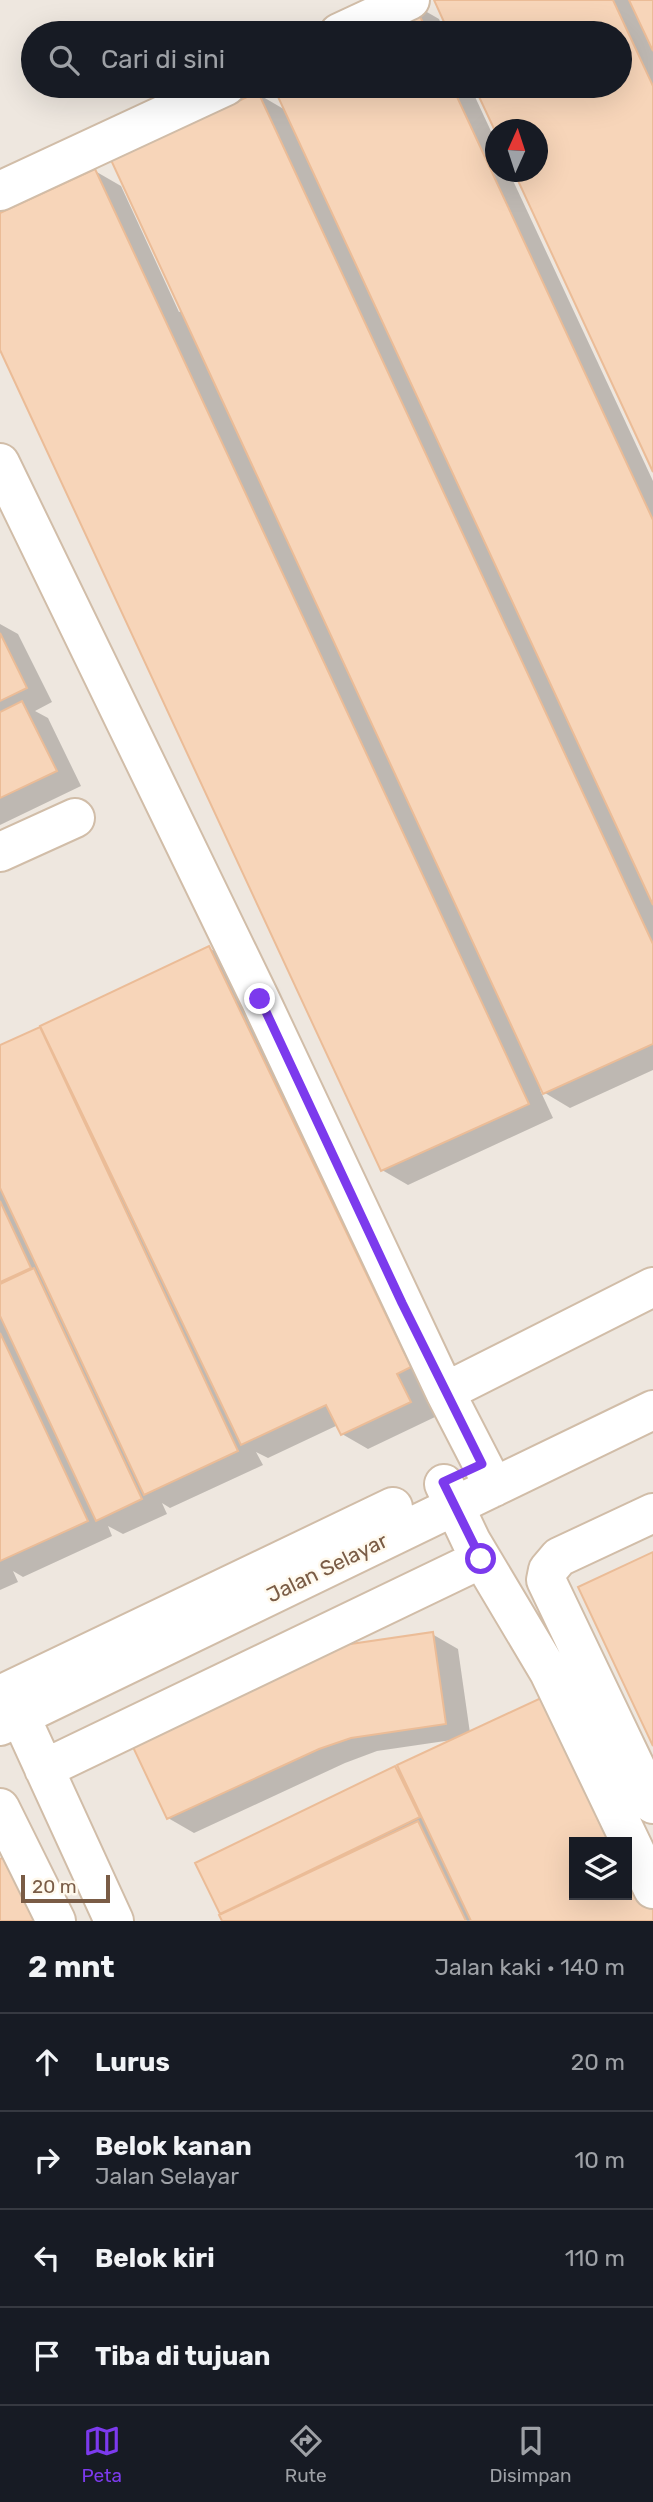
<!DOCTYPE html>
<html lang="id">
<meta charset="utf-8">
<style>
:root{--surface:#171b24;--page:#242831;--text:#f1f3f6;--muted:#9ea1a6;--line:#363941;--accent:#7c3aed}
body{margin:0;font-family:Rubik,sans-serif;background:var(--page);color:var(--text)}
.controls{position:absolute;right:21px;bottom:21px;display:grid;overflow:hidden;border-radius:0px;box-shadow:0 7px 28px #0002}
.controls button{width:63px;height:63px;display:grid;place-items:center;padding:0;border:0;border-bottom:2px solid var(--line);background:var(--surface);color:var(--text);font:35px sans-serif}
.compass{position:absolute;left:485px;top:119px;width:63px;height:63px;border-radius:50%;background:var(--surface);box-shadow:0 7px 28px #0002;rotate:3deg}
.scale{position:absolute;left:21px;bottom:18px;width:89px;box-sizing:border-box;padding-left:7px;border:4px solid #7a5c46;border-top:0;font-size:19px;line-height:24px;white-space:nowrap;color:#7a5c46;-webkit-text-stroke:5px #fff9ed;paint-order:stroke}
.stop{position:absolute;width:21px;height:21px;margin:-16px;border:5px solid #7c3aed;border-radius:50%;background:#fff}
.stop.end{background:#7c3aed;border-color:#fff;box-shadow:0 2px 7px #0008}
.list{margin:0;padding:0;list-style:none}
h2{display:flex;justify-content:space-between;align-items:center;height:91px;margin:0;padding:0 28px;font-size:30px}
h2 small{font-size:23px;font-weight:400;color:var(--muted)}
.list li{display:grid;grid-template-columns:46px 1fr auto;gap:21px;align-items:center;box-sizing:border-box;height:98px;padding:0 28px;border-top:2px solid var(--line)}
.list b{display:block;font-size:26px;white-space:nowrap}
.list p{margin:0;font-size:23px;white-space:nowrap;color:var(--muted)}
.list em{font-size:23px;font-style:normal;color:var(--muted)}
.icon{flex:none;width:38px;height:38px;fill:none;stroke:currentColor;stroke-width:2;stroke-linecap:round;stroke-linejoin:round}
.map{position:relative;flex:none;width:653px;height:1921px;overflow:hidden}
.search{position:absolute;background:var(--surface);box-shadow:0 7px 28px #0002;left:21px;right:21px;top:21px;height:77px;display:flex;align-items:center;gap:18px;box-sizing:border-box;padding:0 24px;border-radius:38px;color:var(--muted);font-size:26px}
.sheet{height:483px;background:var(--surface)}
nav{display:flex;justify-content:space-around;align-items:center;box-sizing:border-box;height:98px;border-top:2px solid var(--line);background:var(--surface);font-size:19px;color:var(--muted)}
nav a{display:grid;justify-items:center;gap:4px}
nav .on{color:var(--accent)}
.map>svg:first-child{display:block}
.industrial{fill:#eee7df;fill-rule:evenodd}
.shadow{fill:#0003;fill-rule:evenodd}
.building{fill:#f7d5b9;stroke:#ebbc97;stroke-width:2}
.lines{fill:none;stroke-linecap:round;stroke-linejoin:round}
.minor-casing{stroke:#d1bda8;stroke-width:42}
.minor{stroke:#fff;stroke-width:38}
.route{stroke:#7c3aed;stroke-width:9}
.labels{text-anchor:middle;stroke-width:5;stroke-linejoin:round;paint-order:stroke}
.street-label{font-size:21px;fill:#7a5c46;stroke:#fff9ed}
</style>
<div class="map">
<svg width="653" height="1921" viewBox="0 0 653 1921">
<rect width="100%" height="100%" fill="#fef6e4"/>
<path class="industrial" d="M 0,0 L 653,0 L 653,1921 L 0,1921 ZM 33,33 L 620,33 L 620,86 L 33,86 ZM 496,130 L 538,130 L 538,172 L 496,172 ZM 574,1842 L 627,1842 L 627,1895 L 574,1895 Z"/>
<path class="shadow" d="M 436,0 L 653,0 L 653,468 L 515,172 L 538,172 L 538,130 L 496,130 L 476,86 L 620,86 L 620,33 L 451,33 Z
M 413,4 L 439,19 L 445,33 L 350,33 Z
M 275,86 L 470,86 L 496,142 L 496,172 L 509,172 L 653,481 L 653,1070 L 570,1108 L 540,1090 L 553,1118 L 408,1185 L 382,1170 L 0,346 L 0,215 L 95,171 L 121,186 L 179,312 L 182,311 L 258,94 L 287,111 Z
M 0,624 L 18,634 L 52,702 L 35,711 L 48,718 L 81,786 L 0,825 Z
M 209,948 L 234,963 L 436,1382 L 422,1389 L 435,1417 L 368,1449 L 342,1434 L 338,1425 L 268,1458 L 256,1452 L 263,1465 L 170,1508 L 162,1503 L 167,1514 L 123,1534 L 108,1526 L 112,1536 L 23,1577 L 13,1571 L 18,1582 L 0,1590 L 0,1286 L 3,1284 L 0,1282 L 0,1047 Z
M 432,1634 L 458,1649 L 470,1733 L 554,1694 L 580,1709 L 653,1863 L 653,1921 L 225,1921 L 197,1863 L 395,1768 L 403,1772 L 400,1766 L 452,1740 L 377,1751 L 345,1763 L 194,1833 L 168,1818 L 134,1746 L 337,1648 ZM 574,1842 L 627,1842 L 627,1895 L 574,1895 Z"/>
<path class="building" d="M 434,0 L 613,0 L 653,86 L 653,472 L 514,172 L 538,172 L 538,130 L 496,130 L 496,133 L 474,86 L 620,86 L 620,33 L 449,33 Z
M 629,0 L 653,0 L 653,51 Z
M 413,2 L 428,33 L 345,33 Z
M 273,86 L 452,86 L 653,520 L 653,905 Z
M 258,92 L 653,944 L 653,1044 L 543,1094 L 111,160 Z
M 95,169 L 529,1104 L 381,1171 L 0,350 L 0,213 Z
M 0,633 L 27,688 L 0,701 Z
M 22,701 L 57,771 L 0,798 L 0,712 Z
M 209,946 L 411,1367 L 397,1374 L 411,1402 L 341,1435 L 326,1405 L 241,1445 L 40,1026 Z
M 40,1027 L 238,1451 L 144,1495 L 0,1188 L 0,1045 Z
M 0,1201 L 31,1268 L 0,1282 Z
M 34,1268 L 142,1499 L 96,1521 L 0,1316 L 0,1284 Z
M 0,1333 L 88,1521 L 0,1561 Z
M 653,1552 L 653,1746 L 578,1587 Z
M 433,1632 L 446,1724 L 351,1738 L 319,1749 L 167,1819 L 132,1745 L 337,1646 Z
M 554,1692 L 625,1842 L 574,1842 L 574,1895 L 627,1895 L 627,1845 L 653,1900 L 653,1921 L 471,1921 L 397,1765 Z
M 395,1766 L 420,1817 L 220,1914 L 195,1863 Z
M 418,1821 L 466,1921 L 222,1921 L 219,1915 Z
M 8,1855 L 40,1921 L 0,1921 L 0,1859 Z"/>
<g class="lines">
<defs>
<path id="minor" d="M 339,33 L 410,0
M 0,191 L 226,86
M 0,463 L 260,999 L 445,1392 L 653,1287
M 0,852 L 75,818
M 445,1392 L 494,1487
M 444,1484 L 471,1541 L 549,1672 L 653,1889
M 653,1513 L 559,1557 L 548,1570 L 546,1580 L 653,1804
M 10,1694 L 114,1921
M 0,1695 L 393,1507
M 0,1726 L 653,1410
M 44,1769 L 481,1559
M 0,1808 L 56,1921"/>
</defs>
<use href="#minor" class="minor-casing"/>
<use href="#minor" class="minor"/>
</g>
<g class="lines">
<path class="route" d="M 260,999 L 402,1303 L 482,1464 L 443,1482 L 481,1559"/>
</g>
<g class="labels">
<g class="street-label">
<text transform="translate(327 1568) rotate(-26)" y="7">Jalan Selayar</text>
</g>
</g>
</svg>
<div class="controls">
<button><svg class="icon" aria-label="layers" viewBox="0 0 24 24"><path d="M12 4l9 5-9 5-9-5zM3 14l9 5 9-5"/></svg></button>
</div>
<svg class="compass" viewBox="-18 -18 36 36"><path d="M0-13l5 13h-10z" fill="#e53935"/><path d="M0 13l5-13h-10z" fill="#9ea1a6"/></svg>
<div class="scale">20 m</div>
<div class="stop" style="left:481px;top:1559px"></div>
<div class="stop end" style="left:260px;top:999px"></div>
<div class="search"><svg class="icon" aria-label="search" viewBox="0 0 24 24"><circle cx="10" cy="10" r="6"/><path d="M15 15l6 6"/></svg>Cari di sini</div>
</div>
<section class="sheet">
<h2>2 mnt<small>Jalan kaki · 140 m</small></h2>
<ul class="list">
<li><svg class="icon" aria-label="ahead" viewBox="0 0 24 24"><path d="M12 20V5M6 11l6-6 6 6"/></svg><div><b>Lurus</b></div><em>20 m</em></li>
<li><svg class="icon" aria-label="right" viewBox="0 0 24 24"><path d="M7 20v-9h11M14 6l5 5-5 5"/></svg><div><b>Belok kanan</b><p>Jalan Selayar</p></div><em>10 m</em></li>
<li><svg class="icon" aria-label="left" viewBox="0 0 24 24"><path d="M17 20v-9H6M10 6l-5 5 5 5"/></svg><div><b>Belok kiri</b></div><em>110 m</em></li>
<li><svg class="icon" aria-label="arrive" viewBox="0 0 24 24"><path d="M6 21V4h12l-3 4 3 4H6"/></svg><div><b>Tiba di tujuan</b></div></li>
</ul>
</section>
<nav>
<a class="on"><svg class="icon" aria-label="map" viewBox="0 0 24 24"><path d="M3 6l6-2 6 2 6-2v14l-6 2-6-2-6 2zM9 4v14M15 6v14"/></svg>Peta</a>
<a><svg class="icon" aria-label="directions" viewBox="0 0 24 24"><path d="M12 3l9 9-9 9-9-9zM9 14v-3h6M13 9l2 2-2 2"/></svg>Rute</a>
<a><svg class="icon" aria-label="saved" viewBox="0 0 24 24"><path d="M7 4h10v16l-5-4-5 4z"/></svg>Disimpan</a>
</nav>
